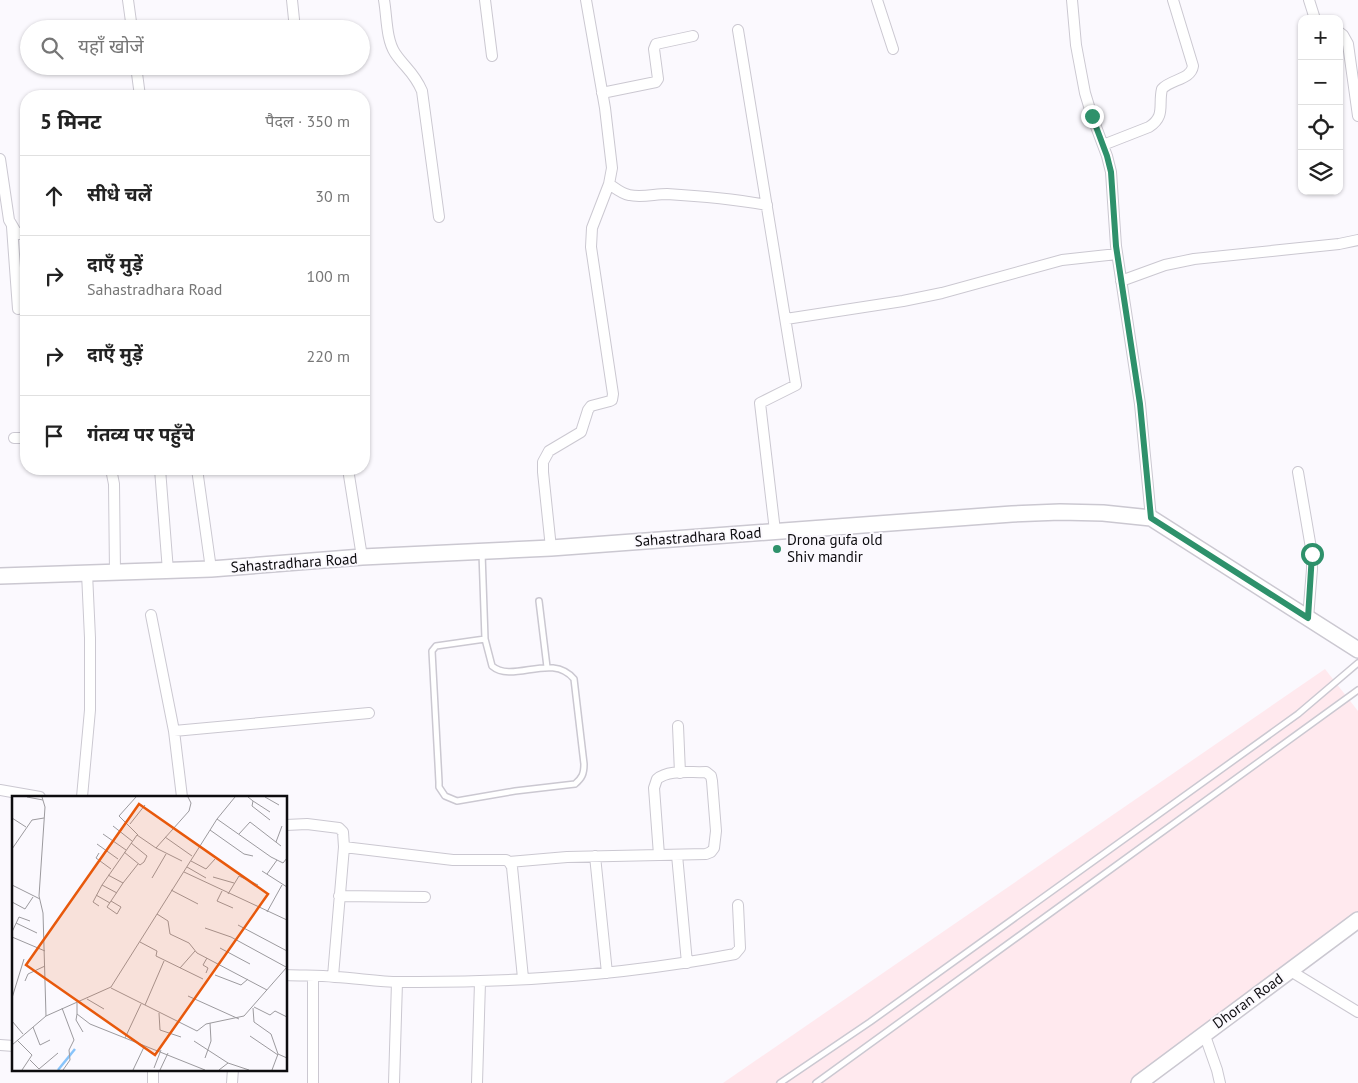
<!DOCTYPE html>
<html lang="hi">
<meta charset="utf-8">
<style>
:root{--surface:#fff;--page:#f6f6f6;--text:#222;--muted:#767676;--line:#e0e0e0}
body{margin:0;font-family:"PT Sans","Noto Sans Devanagari",sans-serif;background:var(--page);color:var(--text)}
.controls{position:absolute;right:15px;top:15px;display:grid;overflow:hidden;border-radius:10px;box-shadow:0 1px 4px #0004}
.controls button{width:45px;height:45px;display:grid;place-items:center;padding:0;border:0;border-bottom:1px solid var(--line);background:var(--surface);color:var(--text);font:25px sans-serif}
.stop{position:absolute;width:15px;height:15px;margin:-11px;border:4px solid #2e916b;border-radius:50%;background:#fff}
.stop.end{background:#2e916b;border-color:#fff;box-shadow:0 1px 5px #0008}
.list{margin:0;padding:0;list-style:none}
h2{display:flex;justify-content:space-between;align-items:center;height:65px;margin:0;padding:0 20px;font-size:21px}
h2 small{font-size:16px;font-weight:400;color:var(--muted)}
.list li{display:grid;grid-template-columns:32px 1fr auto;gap:15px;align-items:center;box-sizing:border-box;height:80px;padding:0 20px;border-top:1px solid var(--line)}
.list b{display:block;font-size:19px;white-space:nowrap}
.list p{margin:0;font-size:16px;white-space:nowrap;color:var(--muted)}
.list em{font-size:16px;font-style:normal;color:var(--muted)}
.icon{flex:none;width:28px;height:28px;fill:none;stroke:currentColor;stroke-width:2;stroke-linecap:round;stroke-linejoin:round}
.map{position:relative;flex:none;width:1358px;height:1083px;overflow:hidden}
.search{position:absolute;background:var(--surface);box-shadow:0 1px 4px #0004;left:20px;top:20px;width:350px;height:55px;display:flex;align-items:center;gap:12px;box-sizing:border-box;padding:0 18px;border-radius:28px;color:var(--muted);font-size:19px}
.panel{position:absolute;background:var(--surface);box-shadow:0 1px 4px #0004;left:20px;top:90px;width:350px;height:385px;border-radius:20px}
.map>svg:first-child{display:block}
.commercial{fill:#ffe9ee}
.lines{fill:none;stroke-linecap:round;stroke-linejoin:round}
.lane-casing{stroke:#cbc8d1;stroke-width:8}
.street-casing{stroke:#cbc8d1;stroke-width:12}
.secondary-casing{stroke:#cbc8d1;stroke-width:18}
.lane{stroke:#fff;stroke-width:5}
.street{stroke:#fff;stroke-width:10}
.secondary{stroke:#fff;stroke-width:15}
.route{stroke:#2e916b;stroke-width:6}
.poi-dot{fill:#2e916b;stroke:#fbf9fe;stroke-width:2}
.labels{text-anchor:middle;stroke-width:4;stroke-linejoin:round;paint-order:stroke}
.street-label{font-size:15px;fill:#0d0c0f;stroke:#fbf9fe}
.poi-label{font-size:15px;fill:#0d0c0f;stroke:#fbf9fe;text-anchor:start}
.inset-river{fill:none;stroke:#88c4fa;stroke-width:2.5}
.inset-road{fill:none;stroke:#9c9a9e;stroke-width:1}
.view{fill:#e8590c;fill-opacity:0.15;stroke:#e8590c;stroke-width:2.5}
.inset-edge{fill:none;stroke:#0d0c0f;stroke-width:2.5}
</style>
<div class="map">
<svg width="1358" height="1083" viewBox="0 0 1358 1083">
<rect width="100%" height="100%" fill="#fbf9fe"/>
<path class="commercial" d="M 1325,669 L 1358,711 L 1358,922 L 1131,1083 L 723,1083 Z"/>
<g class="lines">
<defs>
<path id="lane" d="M 482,553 L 485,639 L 492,666 C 513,684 552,652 574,679 L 584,764 C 584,774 582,778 575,784 L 515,791 L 457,801 L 445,796 L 439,787 L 439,782 L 432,651 L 436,646 L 485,639
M 539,601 L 547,667
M 780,1083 L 870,1022 L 1298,714 L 1358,663
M 816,1083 L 1358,690"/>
<path id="street" d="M 128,0 L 132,29
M 292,0 L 295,29
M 384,0 C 387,17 386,39 395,53 C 405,68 414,72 422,91 L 439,217
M 485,0 L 492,56
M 877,0 L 893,49
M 1072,0 L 1076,45 L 1085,93 L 1092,116 L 1107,156 L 1111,172 L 1116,246 L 1140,404 L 1151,518
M 1309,0 L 1315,19
M 738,30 L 796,385 L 760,403 L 775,531
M 1339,32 L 1343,35 L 1348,44 L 1358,116
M 136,66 L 140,96
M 602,93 L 656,82 L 658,79 L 654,49 L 656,44 L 693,36
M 1103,145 L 1149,127 C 1166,116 1158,105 1162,89 C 1171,79 1191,80 1193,66 L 1173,0
M 0,159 L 9,220 L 16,232 L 26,236
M 609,184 C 615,188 622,194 629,195 C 641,198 655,194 667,194 C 701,196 734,199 767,205
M 12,227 L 18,309
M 1121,281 L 1165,265 L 1194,259 L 1339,244 L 1358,240
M 786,319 L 903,301 L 942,293 L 1062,260 L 1117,254
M 14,438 L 26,438
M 111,469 L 114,484 L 115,572
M 160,469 L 168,571
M 197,469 L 211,569
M 348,469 L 362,557
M 1298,472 L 1312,554 L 1312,569 L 1308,618
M 551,548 L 543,472 L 543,462 L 549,451 L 581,432 L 588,410 L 591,406 L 610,401 L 612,400 L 613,394 L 591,247 L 592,228 L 609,184 L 612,168 L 605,108 L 586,0
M 151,615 L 174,731 L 182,797
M 678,726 L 680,773
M 174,731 L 369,713
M 0,790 L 40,797
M 82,797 L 90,710 L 90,638 L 87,573
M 286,825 L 307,824 L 339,828 L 343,832 L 344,847 L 333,976
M 344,847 L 453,860 L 506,860 L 509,862 L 512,867 L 523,978
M 677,855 L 687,963
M 595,856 L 607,973
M 509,862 L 567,857 L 706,854 L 711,852 L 714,848 L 716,831 L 712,781 L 711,776 L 706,772 C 691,773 669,769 657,779 L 654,788 L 659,855
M 339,896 L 425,897
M 1289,970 L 1358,1012
M 286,975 C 303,976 319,975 335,977 C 357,978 378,982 400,982 C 511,983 625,975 735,954 L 740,948 L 738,905
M 1204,1033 L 1217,1070 L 1220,1083
M 0,1045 L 14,1046
M 153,1083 L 153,1069
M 232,1083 L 233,1069
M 313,1083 L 313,976
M 394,1083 L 397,982
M 477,1083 L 480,982"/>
<path id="secondary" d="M 0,576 L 211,569 L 362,557 L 551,548 L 1012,514 L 1060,512 L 1103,513 L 1151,518 L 1358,650
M 1139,1083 L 1358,920"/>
</defs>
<use href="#lane" class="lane-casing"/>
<use href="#street" class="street-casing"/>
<use href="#secondary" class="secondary-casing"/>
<use href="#lane" class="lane"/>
<use href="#street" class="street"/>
<use href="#secondary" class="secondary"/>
</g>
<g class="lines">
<path class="route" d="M 1092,116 L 1107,156 L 1111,172 L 1116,246 L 1140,404 L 1151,518 L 1308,618 L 1312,554"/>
</g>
<circle class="poi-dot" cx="777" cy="549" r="5"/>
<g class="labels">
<g class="street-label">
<text transform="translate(698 537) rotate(-4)" y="5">Sahastradhara Road</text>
<text transform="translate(294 563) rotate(-4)" y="5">Sahastradhara Road</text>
<text transform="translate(1248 1001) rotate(-36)" y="5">Dhoran Road</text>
</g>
<g class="poi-label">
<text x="787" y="545">Drona gufa old<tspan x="787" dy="17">Shiv mandir</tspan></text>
</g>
</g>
<g transform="translate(12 796)">
<rect width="275" height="275" fill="#fbf9fe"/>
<path class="inset-river" d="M 46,274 L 63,253"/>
<path class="inset-road" d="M 15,1 L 31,4M 30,1 L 33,11 L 27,100 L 31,117 L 34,220M 124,1 L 107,20 L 126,39M 236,1 L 241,5 L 240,10 L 258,24M 253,1 L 267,9M 241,5 L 258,16M 0,22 L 14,31M 205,23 L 259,61 L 271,67 L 275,62M 118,28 L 133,9M 101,30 L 120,45M 198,34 L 232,58 L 241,60M 91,38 L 114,54M 227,38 L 238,26 L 269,50M 153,41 L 180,60M 264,46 L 270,30M 85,48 L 106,63M 0,53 L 20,24 L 32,22M 112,56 L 128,69 L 132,66 L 135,60 L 119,47M 87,57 L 84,62 L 99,73M 170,65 L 144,52 L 177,15 L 179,7 L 176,1M 179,65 L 194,73 L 203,63M 175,71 L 194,82M 250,75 L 275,91M 172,76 L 275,124M 255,78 L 265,64M 96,79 L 111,87 L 126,68M 201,81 L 222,87M 140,82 L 154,58M 0,89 L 28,103M 90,89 L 105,97M 159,94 L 186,108M 210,95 L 205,105 L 221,112M 216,98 L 227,80 L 246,89M 84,99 L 98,107M 99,105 L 109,111 L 105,118 L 95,111 L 111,87M 0,106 L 13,113 L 21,101M 87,110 L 81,106 L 90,89 L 125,39 L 144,52M 255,116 L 270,89M 145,118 L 156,125 L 158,138 L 177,147 L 185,157 L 255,194M 4,127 L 25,137M 226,129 L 275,155M 193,132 L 219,141 L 274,171M 0,136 L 7,121 L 18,125M 0,141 L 33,155M 128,146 L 145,155 L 144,160 L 191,183M 208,152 L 238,168M 168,172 L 183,155M 194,177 L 196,172 L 191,169 L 195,162M 203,179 L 229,189 L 236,183M 13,185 L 16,178 L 33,170M 99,192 L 185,235 L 194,228 L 232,220 L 275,171M 176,200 L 227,223M 0,202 L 12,163M 75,203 L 92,213M 65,207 L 65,218 L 78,228 L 193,274M 133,209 L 152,165M 242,211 L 258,219 L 263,215 L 275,221M 50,212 L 62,244 L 57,254 L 58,264 L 51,274M 241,212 L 242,226 L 259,238 L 266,258M 147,217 L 148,234 L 169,241M 65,218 L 64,224 L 71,236M 0,225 L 11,238M 21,231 L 28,249 L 38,244M 238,240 L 266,259M 113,242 L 129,208M 5,244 L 20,259 L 10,274M 182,245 L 216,267M 0,249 L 34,220 L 99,191 L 205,23 L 223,1M 193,262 L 199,245 L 198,227M 18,264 L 27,273 L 46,257M 142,272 L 149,254M 121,274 L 132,251M 148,274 L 156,257M 207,274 L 216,267 L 237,274M 260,274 L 266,258 L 275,262"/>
<path class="view" d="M 127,8 L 256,98 L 143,259 L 14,169 Z"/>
<rect width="275" height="275" class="inset-edge"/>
</g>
</svg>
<div class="controls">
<button>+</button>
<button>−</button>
<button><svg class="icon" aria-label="locate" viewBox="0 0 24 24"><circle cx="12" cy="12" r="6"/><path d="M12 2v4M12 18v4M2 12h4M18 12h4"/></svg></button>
<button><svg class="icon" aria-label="layers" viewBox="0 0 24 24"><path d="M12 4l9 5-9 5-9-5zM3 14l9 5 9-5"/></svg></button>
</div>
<div class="stop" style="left:1312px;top:554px"></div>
<div class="stop end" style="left:1092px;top:116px"></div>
<div class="search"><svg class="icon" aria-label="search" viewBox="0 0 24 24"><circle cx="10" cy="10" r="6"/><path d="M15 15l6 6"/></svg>यहाँ खोजें</div>
<section class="panel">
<h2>5 मिनट<small>पैदल · 350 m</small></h2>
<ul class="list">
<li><svg class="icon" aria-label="ahead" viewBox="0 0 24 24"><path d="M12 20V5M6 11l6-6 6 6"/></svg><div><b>सीधे चलें</b></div><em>30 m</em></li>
<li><svg class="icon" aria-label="right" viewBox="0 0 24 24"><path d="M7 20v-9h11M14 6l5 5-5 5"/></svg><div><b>दाएँ मुड़ें</b><p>Sahastradhara Road</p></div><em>100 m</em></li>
<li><svg class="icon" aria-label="right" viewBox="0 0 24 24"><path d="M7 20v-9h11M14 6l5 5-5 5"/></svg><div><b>दाएँ मुड़ें</b></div><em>220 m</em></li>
<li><svg class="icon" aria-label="arrive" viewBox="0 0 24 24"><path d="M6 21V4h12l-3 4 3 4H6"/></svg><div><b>गंतव्य पर पहुँचे</b></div></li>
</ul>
</section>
</div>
